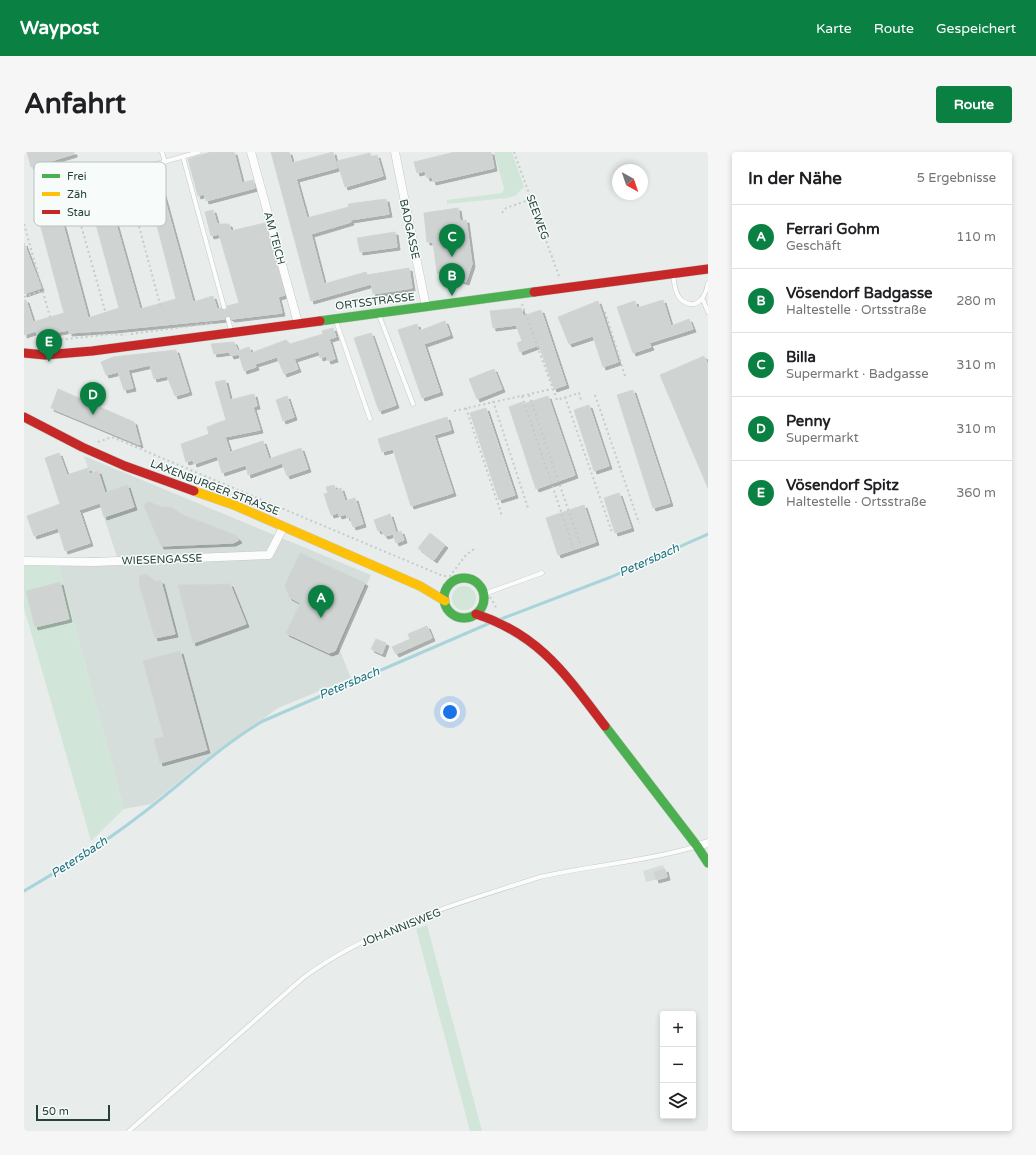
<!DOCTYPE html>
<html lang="de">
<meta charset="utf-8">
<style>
:root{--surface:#fff;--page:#f6f6f6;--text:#202124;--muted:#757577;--line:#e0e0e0;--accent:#0b8043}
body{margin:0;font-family:"Varela Round",sans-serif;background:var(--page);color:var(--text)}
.controls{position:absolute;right:12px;bottom:12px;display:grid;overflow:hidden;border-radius:4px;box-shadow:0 2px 6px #0003}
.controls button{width:36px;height:36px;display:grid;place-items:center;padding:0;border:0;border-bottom:1px solid var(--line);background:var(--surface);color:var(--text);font:20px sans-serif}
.compass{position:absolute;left:588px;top:12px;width:36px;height:36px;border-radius:50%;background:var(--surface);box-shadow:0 2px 6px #0003;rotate:140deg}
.scale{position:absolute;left:12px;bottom:10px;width:74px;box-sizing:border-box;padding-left:4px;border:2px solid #24423a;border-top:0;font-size:11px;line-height:14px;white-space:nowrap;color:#24423a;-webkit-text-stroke:3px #f7fbf9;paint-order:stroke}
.you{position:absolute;left:426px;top:560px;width:14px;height:14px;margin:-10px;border:3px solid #fff;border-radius:50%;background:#1a73e8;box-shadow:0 0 0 6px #1a73e833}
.badge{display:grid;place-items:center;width:26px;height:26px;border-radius:50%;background:var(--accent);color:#fff;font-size:13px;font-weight:700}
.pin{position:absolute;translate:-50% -33px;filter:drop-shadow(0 1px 2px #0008)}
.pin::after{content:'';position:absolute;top:21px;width:14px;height:12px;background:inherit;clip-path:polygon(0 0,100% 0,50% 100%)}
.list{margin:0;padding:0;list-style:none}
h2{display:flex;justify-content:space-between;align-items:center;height:52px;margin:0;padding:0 16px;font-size:17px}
h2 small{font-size:13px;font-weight:400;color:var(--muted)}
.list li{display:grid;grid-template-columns:26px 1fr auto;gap:12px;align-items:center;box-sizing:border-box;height:64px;padding:0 16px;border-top:1px solid var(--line)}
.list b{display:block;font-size:15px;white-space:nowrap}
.list p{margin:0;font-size:13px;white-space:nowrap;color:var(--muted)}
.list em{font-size:13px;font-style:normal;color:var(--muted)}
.icon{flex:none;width:22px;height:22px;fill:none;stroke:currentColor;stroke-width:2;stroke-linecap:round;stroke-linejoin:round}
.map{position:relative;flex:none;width:684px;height:979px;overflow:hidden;border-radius:4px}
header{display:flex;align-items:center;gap:24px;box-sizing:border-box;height:56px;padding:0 20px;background:var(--accent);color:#fff}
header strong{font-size:19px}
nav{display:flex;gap:22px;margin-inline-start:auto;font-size:14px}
.intro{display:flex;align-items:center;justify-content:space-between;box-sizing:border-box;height:96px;padding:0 24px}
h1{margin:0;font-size:28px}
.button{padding:10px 18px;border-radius:4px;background:var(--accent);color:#fff;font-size:14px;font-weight:700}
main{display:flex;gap:24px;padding:0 24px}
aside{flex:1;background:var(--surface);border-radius:4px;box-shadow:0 2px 6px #0003}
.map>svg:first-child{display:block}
.built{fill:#d6dedb}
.green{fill:#d1e6d8}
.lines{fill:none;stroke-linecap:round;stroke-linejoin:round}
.stream{stroke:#a9d4db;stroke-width:3}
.building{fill:#cfd4d2;stroke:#d1d6d4;filter:url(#shadow)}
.lane-casing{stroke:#c5cac8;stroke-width:5}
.street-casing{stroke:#c5cac8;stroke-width:9}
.fast-casing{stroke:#c3cbc8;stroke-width:10}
.slow-casing{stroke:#c3cbc8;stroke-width:10}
.jam-casing{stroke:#c3cbc8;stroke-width:10}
.path{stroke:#c3ccca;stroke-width:2;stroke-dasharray:2 3;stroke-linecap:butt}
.lane{stroke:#fcfcfc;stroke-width:4}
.street{stroke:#fcfcfc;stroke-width:8}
.fast{stroke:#4caf50;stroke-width:9}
.slow{stroke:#ffc107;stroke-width:9}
.jam{stroke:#c62828;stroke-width:9}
.labels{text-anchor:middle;stroke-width:3;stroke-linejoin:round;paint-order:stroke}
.street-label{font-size:11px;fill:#24423a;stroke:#f7fbf9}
.water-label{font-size:12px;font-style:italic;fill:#1c6f80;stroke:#f7fbf9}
.key{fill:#f7fbf9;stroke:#b8c4c0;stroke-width:1}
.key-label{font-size:11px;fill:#24423a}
</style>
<header>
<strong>Waypost</strong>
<nav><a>Karte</a><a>Route</a><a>Gespeichert</a></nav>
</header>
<div class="intro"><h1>Anfahrt</h1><a class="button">Route</a></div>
<main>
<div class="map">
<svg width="684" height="979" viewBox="0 0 684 979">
<defs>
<filter id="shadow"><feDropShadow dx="3" dy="3" stdDeviation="0" flood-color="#0004"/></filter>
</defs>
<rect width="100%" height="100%" fill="#e8edeb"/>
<path class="built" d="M 60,304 L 347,423 L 315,496 L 327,526 L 254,556 L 170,617 L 127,652 L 100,657 L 34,412 L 67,413 L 65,405 L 93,405 Z
M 639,713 L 643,725 L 622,730 L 619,719 Z"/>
<path class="green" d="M 470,0 L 488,0 L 500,35 L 491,44 L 483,46 L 423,52 L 423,48 L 478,41 L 480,37 Z
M 34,412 L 100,657 L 67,689 L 0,456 L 0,414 Z
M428 446a12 12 0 1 1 24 0a12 12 0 1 1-24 0Z
M 403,773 L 458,979 L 446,979 L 392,777 Z"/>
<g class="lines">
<path class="stream" d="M 477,467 L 587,425 L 684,382
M 0,739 C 39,716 79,692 115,664 C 157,633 194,595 239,569 L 466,471"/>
</g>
<path class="building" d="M 3,0 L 50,0 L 50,2 L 7,15 Z
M 187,0 L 210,0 L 218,31 L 229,28 L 231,36 L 182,49 L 180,42 L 174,44 L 164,7 Z
M 247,0 L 265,0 L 268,11 L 309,0 L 313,16 L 272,27 L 283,66 L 325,55 L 324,52 L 362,47 L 365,62 L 326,68 L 327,70 L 287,82 L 300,132 L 342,120 L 343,123 L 385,116 L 388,136 L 349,142 L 347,132 L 287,149 Z
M 431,0 L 467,0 L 470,16 L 409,30 L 408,25 L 403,26 L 401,19 L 393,21 L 390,10 Z
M 346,1 L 347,5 L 353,3 L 359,24 L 321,35 L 313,9 Z
M 132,16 L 169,150 L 189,144 L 193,157 L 197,156 L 200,158 L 203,157 L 203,154 L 215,151 L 195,82 L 187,84 L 181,60 L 189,58 L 193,72 L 205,72 L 207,79 L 241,71 L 261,143 L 254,145 L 258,161 L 208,167 L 203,164 L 201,167 L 89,178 L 45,181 L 45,178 L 13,184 L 12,179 L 0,183 L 0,148 L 2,148 L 9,170 L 40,161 L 14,64 L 35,58 L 64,166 L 95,156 L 62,36 L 80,30 L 116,157 L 152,147 L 119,19 Z
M 434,56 L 436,69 L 442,68 L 448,112 L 442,130 L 413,121 L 409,90 L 403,90 L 400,61 Z
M 371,80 L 373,95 L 336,100 L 333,86 Z
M 0,91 L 17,136 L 0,142 Z
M 639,148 L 647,174 L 665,167 L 669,177 L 625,191 L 627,195 L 609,201 L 593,155 L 611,149 L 613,156 Z
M 574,149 L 594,210 L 579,215 L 569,184 L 545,192 L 534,165 Z
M 497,156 L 499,164 L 517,158 L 542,233 L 530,237 L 515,193 L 496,200 L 493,191 L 498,189 L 492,173 L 469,176 L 466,159 Z
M 421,169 L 426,183 L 400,192 L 416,240 L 398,246 L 374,178 L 393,172 L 395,179 Z
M 309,176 L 312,185 L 305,187 L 311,207 L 304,209 L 302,204 L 296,206 L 295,199 L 270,207 L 274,217 L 260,222 L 253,205 L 231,212 L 232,215 L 220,219 L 214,199 L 225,195 L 227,201 L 262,188 L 266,192 L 299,182 L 298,179 Z
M 347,181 L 372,253 L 355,259 L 330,186 Z
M 210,190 L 215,202 L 207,204 L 205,200 L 190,202 L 187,192 Z
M 152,198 L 165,240 L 151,244 L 143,224 L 130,227 L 126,213 L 104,218 L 109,236 L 100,238 L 94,220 L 82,223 L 77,210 L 89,205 Z
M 680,204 L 684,213 L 684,336 L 636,223 Z
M 470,217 L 478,237 L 453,247 L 445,227 Z
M 201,228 L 206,248 L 230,242 L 233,254 L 229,255 L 236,278 L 201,285 L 206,300 L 239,289 L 245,307 L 277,296 L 284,317 L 263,324 L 258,311 L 224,323 L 222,313 L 198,321 L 193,304 L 170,312 L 169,308 L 162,310 L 157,292 L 185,282 L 183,275 L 202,268 L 191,230 Z
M 34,237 L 110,270 L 116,293 L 27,256 Z
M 609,238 L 646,351 L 629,356 L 593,243 Z
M 263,244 L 270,265 L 259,269 L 252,248 Z
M 524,244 L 551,323 L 512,337 L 485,255 L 498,250 L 499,252 Z
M 565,253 L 585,314 L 570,319 L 550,258 Z
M 462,256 L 491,343 L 475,348 L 446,261 Z
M 423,265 L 427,278 L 410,283 L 429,341 L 387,354 L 369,297 L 358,300 L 354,287 Z
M 35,301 L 43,323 L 64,316 L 66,322 L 74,319 L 81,341 L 103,333 L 110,355 L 80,365 L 76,351 L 55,358 L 66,391 L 41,399 L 34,376 L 10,384 L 3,364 L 36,352 L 21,306 Z
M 310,333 L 312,338 L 317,336 L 321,349 L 331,346 L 339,372 L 329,375 L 326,365 L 323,366 L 322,362 L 315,364 L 314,361 L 307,363 L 300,342 L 304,341 L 302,335 Z
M 595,341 L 607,376 L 591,381 L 580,346 Z
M 125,350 L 138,355 L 147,355 L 159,363 L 211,383 L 215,388 L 209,391 L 137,394 L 120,354 L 122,351 Z
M 560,353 L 572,390 L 534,403 L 522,366 Z
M 366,362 L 372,381 L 377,379 L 380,388 L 372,391 L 369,382 L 361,384 L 357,378 L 354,379 L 350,368 Z
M 406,381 L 421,393 L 410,408 L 394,396 Z
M 276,401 L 341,431 L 311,499 L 305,501 L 262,481 L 276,451 L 265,445 L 261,433 Z
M 122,422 L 130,429 L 137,429 L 151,482 L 131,486 L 116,435 L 115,424 Z
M 36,430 L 45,467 L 11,475 L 2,439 Z
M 206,432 L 222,472 L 169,491 L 154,433 Z
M 403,474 L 408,486 L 372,502 L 368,495 L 386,487 L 384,482 Z
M 352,487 L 362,491 L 358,502 L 347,497 Z
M 156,499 L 183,598 L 136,611 L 130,587 L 140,585 L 119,509 Z
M 641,717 L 643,725 L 632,728 L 630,720 Z"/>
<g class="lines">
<defs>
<path id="lane" d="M 138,0 L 141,10
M 159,5 L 200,155
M 47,36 L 175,0
M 649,122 C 650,130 651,144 659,149 C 674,159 682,143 684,131
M 679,148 L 684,160
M 355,163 L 389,252
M 204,167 L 207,178
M 312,169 L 346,267
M 460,442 L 518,421
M 105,979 L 279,826 C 348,775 435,751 516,725 C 567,713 620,710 670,695"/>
<path id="street" d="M 227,0 L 274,171
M 371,0 L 402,155
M 0,409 L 70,410 L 245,403 L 260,374
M 673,694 L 684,691"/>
<path id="fast" d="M 296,169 L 510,140
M420 446a20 20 0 1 1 40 0a20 20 0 1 1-40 0Z
M 581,574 L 673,694 L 684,711"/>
<path id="slow" d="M 170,339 L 210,353 L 396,434 L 421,449"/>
<path id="jam" d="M 510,140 L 684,117
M 0,201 L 21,203 L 68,199 L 296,169
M 0,265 L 58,295 L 101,314 L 170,339
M 452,462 C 516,483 542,523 581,574"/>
</defs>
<use href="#lane" class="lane-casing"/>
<use href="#street" class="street-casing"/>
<use href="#fast" class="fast-casing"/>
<use href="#slow" class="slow-casing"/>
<use href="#jam" class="jam-casing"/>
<path class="path" d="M 490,0 L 536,127
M 102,26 L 137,156
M 48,41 L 82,162
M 478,61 L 482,56 L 508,47
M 0,72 L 26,165
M 0,145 L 19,138
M 498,152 L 533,248 L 555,241 L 557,248
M 581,160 L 601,224
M 30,181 L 32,189
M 107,182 L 189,171
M 17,190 L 87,182 L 102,183
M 505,243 L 557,395
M 571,243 L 615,371
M 498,244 L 550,398
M 541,245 L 588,380
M 469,249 L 504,356
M 442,256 L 478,364
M 430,259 L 528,237
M 74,290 L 88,285 L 419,424 L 426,424 L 442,403 L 450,397
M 466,445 L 473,457"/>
<use href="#lane" class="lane"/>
<use href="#street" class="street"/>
<use href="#fast" class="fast"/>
<use href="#slow" class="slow"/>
<use href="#jam" class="jam"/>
</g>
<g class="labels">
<g class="street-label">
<text transform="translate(514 65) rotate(70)" y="4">SEEWEG</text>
<text transform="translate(386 77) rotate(78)" y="4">BADGASSE</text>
<text transform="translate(251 86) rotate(75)" y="4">AM TEICH</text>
<text transform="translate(351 149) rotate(-7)" y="4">ORTSSTRASSE</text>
<text transform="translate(191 335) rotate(21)" y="4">LAXENBURGER STRASSE</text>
<text transform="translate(138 407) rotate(-2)" y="4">WIESENGASSE</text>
<text transform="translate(377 775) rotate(-22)" y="4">JOHANNISWEG</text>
</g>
<g class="water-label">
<text transform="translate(625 408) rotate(-24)" y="4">Petersbach</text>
<text transform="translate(325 531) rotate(-23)" y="4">Petersbach</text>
<text transform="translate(55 705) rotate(-33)" y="4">Petersbach</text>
</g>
</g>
<rect x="10" y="10" width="132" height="64" rx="6" class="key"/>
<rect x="18" y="22" width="18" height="4" fill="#4caf50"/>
<rect x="18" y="40" width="18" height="4" fill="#ffc107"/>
<rect x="18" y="58" width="18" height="4" fill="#c62828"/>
<g class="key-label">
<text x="43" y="28">Frei</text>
<text x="43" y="46">Zäh</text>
<text x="43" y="64">Stau</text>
</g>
</svg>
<div class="controls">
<button>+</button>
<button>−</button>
<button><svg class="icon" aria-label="layers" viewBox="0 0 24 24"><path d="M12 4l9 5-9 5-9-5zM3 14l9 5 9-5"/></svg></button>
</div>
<svg class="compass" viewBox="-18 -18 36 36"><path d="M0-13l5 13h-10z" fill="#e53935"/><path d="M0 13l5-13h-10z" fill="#757577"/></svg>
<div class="scale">50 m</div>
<div class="you"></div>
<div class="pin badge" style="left:297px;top:466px">A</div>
<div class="pin badge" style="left:428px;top:144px">B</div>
<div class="pin badge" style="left:428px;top:105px">C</div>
<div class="pin badge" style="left:69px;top:263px">D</div>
<div class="pin badge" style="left:25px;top:210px">E</div>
</div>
<aside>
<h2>In der Nähe<small>5 Ergebnisse</small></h2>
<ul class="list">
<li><span class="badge">A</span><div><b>Ferrari Gohm</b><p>Geschäft</p></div><em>110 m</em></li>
<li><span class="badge">B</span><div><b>Vösendorf Badgasse</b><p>Haltestelle · Ortsstraße</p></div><em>280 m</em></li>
<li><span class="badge">C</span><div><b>Billa</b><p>Supermarkt · Badgasse</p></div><em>310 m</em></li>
<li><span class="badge">D</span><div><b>Penny</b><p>Supermarkt</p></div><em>310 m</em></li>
<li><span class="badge">E</span><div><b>Vösendorf Spitz</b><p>Haltestelle · Ortsstraße</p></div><em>360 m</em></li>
</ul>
</aside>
</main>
